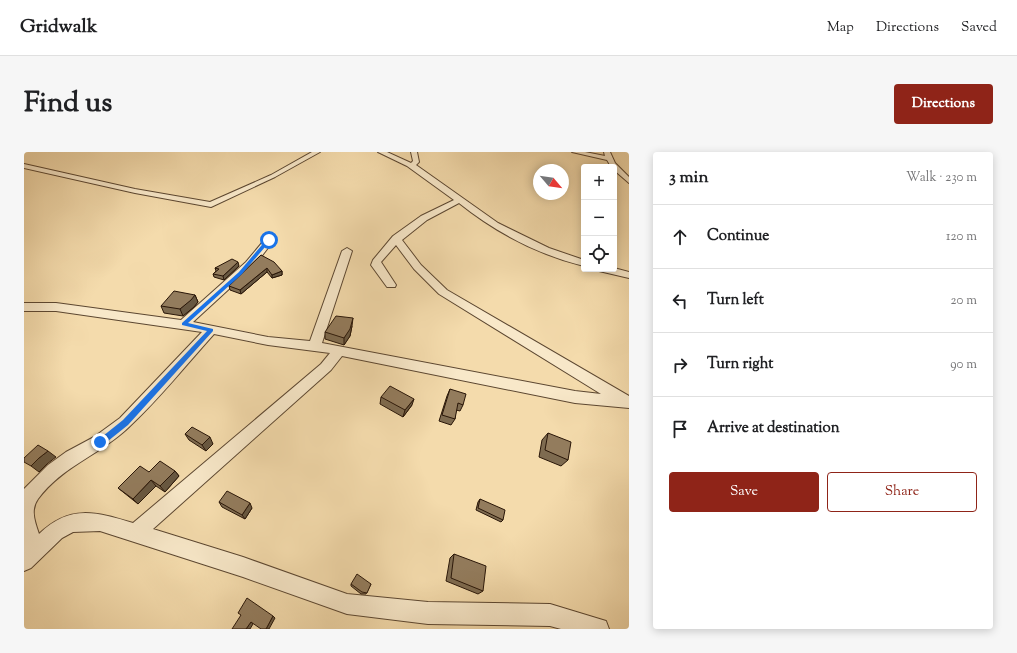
<!DOCTYPE html>
<meta charset="utf-8">
<style>
:root{--surface:#fff;--page:#f6f6f6;--text:#202124;--muted:#757577;--line:#e0e0e0;--accent:#8f2418}
body{margin:0;font-family:"Sorts Mill Goudy",serif;background:var(--page);color:var(--text)}
.controls{position:absolute;right:12px;top:12px;display:grid;overflow:hidden;border-radius:4px;box-shadow:0 2px 10px #0003}
.controls button{width:36px;height:36px;display:grid;place-items:center;padding:0;border:0;border-bottom:1px solid var(--line);background:var(--surface);color:var(--text);font:20px sans-serif}
.compass{position:absolute;left:509px;top:12px;width:36px;height:36px;border-radius:50%;background:var(--surface);box-shadow:0 2px 10px #0003;rotate:119deg}
.stop{position:absolute;width:12px;height:12px;margin:-9px;border:3px solid #1a73e8;border-radius:50%;background:#fff}
.stop.end{background:#1a73e8;border-color:#fff;box-shadow:0 1px 4px #0008}
.list{margin:0;padding:0;list-style:none}
h2{display:flex;justify-content:space-between;align-items:center;height:52px;margin:0;padding:0 16px;font-size:17px}
h2 small{font-size:13px;font-weight:400;color:var(--muted)}
.list li{display:grid;grid-template-columns:26px 1fr auto;gap:12px;align-items:center;box-sizing:border-box;height:64px;padding:0 16px;border-top:1px solid var(--line)}
.list b{display:block;font-size:15px;white-space:nowrap}
.list em{font-size:13px;font-style:normal;color:var(--muted)}
.actions{display:flex;gap:8px;padding:12px 16px}
.actions a{flex:1;padding:9px 0;border:1px solid var(--accent);border-radius:4px;text-align:center;font-size:14px;color:var(--accent)}
.actions .main{background:var(--accent);color:#fff}
.icon{flex:none;width:22px;height:22px;fill:none;stroke:currentColor;stroke-width:2;stroke-linecap:round;stroke-linejoin:round}
.map{position:relative;flex:none;width:605px;height:477px;overflow:hidden;border-radius:4px}
header{display:flex;align-items:center;gap:24px;box-sizing:border-box;height:56px;padding:0 20px;background:var(--surface);border-bottom:1px solid var(--line)}
header strong{font-size:19px}
nav{display:flex;gap:22px;margin-inline-start:auto;font-size:14px}
.intro{display:flex;align-items:center;justify-content:space-between;box-sizing:border-box;height:96px;padding:0 24px}
h1{margin:0;font-size:28px}
.button{padding:10px 18px;border-radius:4px;background:var(--accent);color:#fff;font-size:14px;font-weight:700}
main{display:flex;gap:24px;padding:0 24px}
aside{flex:1;background:var(--surface);border-radius:4px;box-shadow:0 2px 10px #0003}
.map>svg:first-child{display:block}
.lines{fill:none;stroke-linecap:round;stroke-linejoin:round}
.minor-casing{stroke:#5c4731;stroke-width:2}
.minor{fill:#f8e8c9;fill-rule:evenodd}
.wall{fill:#7e6b50;stroke:#291608}
.shaded-wall{fill:#675741;stroke:#291608}
.building{fill:#937c5d;stroke:#291608}
.route{fill:#1a73e8}
</style>
<header>
<strong>Gridwalk</strong>
<nav><a>Map</a><a>Directions</a><a>Saved</a></nav>
</header>
<div class="intro"><h1>Find us</h1><a class="button">Directions</a></div>
<main>
<div class="map">
<svg width="605" height="477" viewBox="0 0 605 477">
<rect width="100%" height="100%" fill="#f4dbac"/>
<filter id="stains"><feTurbulence type="fractalNoise" baseFrequency=".005" numOctaves="4"/><feColorMatrix values="0 0 0 0 .2 0 0 0 0 .09 0 0 0 0 .02 0 0 0 .5 -.17"/></filter>
<radialGradient id="worn" r=".72"><stop offset=".6" stop-color="#630" stop-opacity="0"/><stop offset="1" stop-color="#630" stop-opacity=".3"/></radialGradient>
<g class="lines">
<defs>
<path id="minor" d="M 288,0 L 296,0 L 251,25 L 187,55 L 111,41 L 0,16 L 0,12 L 111,37 L 186,50 L 247,23 Z
M 354,0 L 363,0 L 387,11 L 389,9 L 387,0 L 393,0 L 395,10 L 392,13 L 474,71 L 525,96 L 560,108 L 560,114 C 515,103 471,80 435,51 L 403,68 L 378,88 L 397,113 L 423,138 L 605,244 L 605,256 L 551,251 L 318,204 L 307,218 L 129,377 L 219,405 L 323,442 L 404,450 L 526,452 L 582,469 L 585,477 L 537,477 L 526,474 L 404,472 L 323,462 L 219,425 L 76,379 L 49,380 L 38,386 L 7,416 L 0,419 L 0,337 L 24,313 L 42,300 L 70,285 L 96,266 L 178,180 L 32,159 L 0,159 L 0,151 L 32,151 L 157,168 L 222,110 L 242,86 L 245,85 L 250,88 L 230,114 L 169,170 L 244,185 L 286,189 L 318,99 L 323,96 L 328,99 L 298,191 L 551,239 L 577,242 L 415,142 L 390,117 L 372,93 L 357,110 L 372,133 L 371,135 L 363,135 L 347,113 L 349,108 L 369,84 L 397,64 L 430,48 L 383,14 ZM 190,182 L 244,193 L 306,201 L 297,212 L 109,371 C 72,360 46,352 15,382 C 11,370 6,358 14,347 C 38,314 78,302 106,274 C 136,246 162,213 190,182 Z
M 548,0 L 561,0 L 581,4 L 580,0 L 586,0 L 591,11 L 605,25 L 605,31 L 590,18 L 590,15 L 586,13 L 583,8 Z
M 590,116 L 605,120 L 605,126 L 575,119 L 574,117 Z"/>
</defs>
<use href="#minor" class="minor-casing"/>
<use href="#minor" class="minor"/>
</g>
<path class="wall" d="M 237,103 L 258,119 L 258,123 L 248,126 L 243,120 L 217,142 L 206,138 L 205,134 Z
M 215,114 L 200,128 L 190,125 L 189,122 L 192,119 L 191,116 Z
M 171,143 L 174,150 L 170,155 L 159,164 L 140,161 L 137,154 Z
M 328,174 L 326,184 L 320,193 L 301,187 L 301,180 Z
M 426,237 L 439,253 L 436,259 L 432,258 L 431,267 L 427,273 L 415,269 L 423,244 Z
M 357,245 L 388,253 L 379,265 L 356,252 Z
M 524,281 L 544,308 L 537,314 L 515,305 L 518,288 Z
M 161,282 L 189,292 L 182,299 L 165,288 Z
M 151,319 L 155,324 L 141,340 L 132,334 L 114,352 L 94,336 L 125,320 Z
M 456,347 L 479,368 L 477,370 L 452,358 L 454,350 Z
M 195,350 L 228,356 L 221,367 L 198,355 Z
M 430,402 L 459,439 L 454,442 L 422,429 L 426,406 Z
M 327,432 L 347,432 L 342,442 L 337,442 L 327,434 Z"/>
<path class="shaded-wall" d="M 214,110 L 215,114 L 200,128 L 199,124 Z
M 243,116 L 243,120 L 217,142 L 216,138 Z
M 258,119 L 258,123 L 248,126 L 248,123 Z
M 171,143 L 174,150 L 170,155 L 159,164 L 156,157 Z
M 329,166 L 328,174 L 326,184 L 320,193 L 320,186 Z
M 390,247 L 388,253 L 379,265 L 381,258 Z
M 186,285 L 189,292 L 182,299 L 178,293 Z
M 24,299 L 32,305 L 23,312 L 15,320 L 7,314 L 15,306 Z
M 151,319 L 155,324 L 141,340 L 136,334 Z
M 127,328 L 132,334 L 114,352 L 109,347 Z
M 226,351 L 228,356 L 221,367 L 218,363 Z
M 249,464 L 251,466 L 245,477 L 242,477 Z
M 227,470 L 229,472 L 226,477 L 222,477 Z"/>
<path class="building" d="M 237,103 L 250,110 L 258,119 L 248,123 L 243,116 L 216,138 L 205,134 Z
M 208,107 L 214,110 L 199,124 L 189,122 L 195,117 L 191,116 Z
M 150,139 L 171,143 L 167,148 L 156,157 L 137,154 Z
M 312,164 L 329,166 L 326,177 L 320,186 L 301,180 Z
M 366,234 L 390,247 L 381,258 L 357,245 Z
M 426,237 L 442,242 L 439,253 L 434,251 L 431,267 L 418,263 Z
M 168,275 L 186,285 L 178,293 L 161,282 Z
M 524,281 L 547,290 L 544,308 L 521,298 Z
M 14,293 L 24,299 L 15,306 L 7,314 L 0,310 L 0,306 Z
M 136,309 L 151,319 L 136,334 L 127,328 L 109,347 L 94,336 L 116,314 L 125,320 Z
M 203,339 L 226,351 L 218,363 L 195,350 Z
M 456,347 L 481,358 L 479,368 L 454,356 Z
M 430,402 L 462,414 L 459,439 L 427,426 Z
M 333,422 L 347,432 L 343,441 L 338,440 L 327,432 Z
M 223,446 L 249,464 L 242,477 L 237,477 L 227,470 L 222,477 L 208,477 L 217,463 L 214,461 Z"/>
<path class="route" d="M 243,87 L 247,88 L 218,122 L 164,171 L 189,177 L 189,179 L 104,273 L 79,293 L 74,293 L 74,288 L 99,268 L 183,179 L 158,173 L 158,171 L 215,120 Z"/>
<rect width="100%" height="100%" filter="url(#stains)"/>
<rect width="100%" height="100%" fill="url(#worn)"/>
</svg>
<div class="controls">
<button>+</button>
<button>−</button>
<button><svg class="icon" aria-label="locate" viewBox="0 0 24 24"><circle cx="12" cy="12" r="6"/><path d="M12 2v4M12 18v4M2 12h4M18 12h4"/></svg></button>
</div>
<svg class="compass" viewBox="-18 -18 36 36"><path d="M0-13l5 13h-10z" fill="#e53935"/><path d="M0 13l5-13h-10z" fill="#757577"/></svg>
<div class="stop" style="left:245px;top:88px"></div>
<div class="stop end" style="left:76px;top:290px"></div>
</div>
<aside>
<h2>3 min<small>Walk · 230 m</small></h2>
<ul class="list">
<li><svg class="icon" aria-label="ahead" viewBox="0 0 24 24"><path d="M12 20V5M6 11l6-6 6 6"/></svg><div><b>Continue</b></div><em>120 m</em></li>
<li><svg class="icon" aria-label="left" viewBox="0 0 24 24"><path d="M17 20v-9H6M10 6l-5 5 5 5"/></svg><div><b>Turn left</b></div><em>20 m</em></li>
<li><svg class="icon" aria-label="right" viewBox="0 0 24 24"><path d="M7 20v-9h11M14 6l5 5-5 5"/></svg><div><b>Turn right</b></div><em>90 m</em></li>
<li><svg class="icon" aria-label="arrive" viewBox="0 0 24 24"><path d="M6 21V4h12l-3 4 3 4H6"/></svg><div><b>Arrive at destination</b></div></li>
</ul>
<div class="actions"><a class="main">Save</a><a>Share</a></div>
</aside>
</main>
